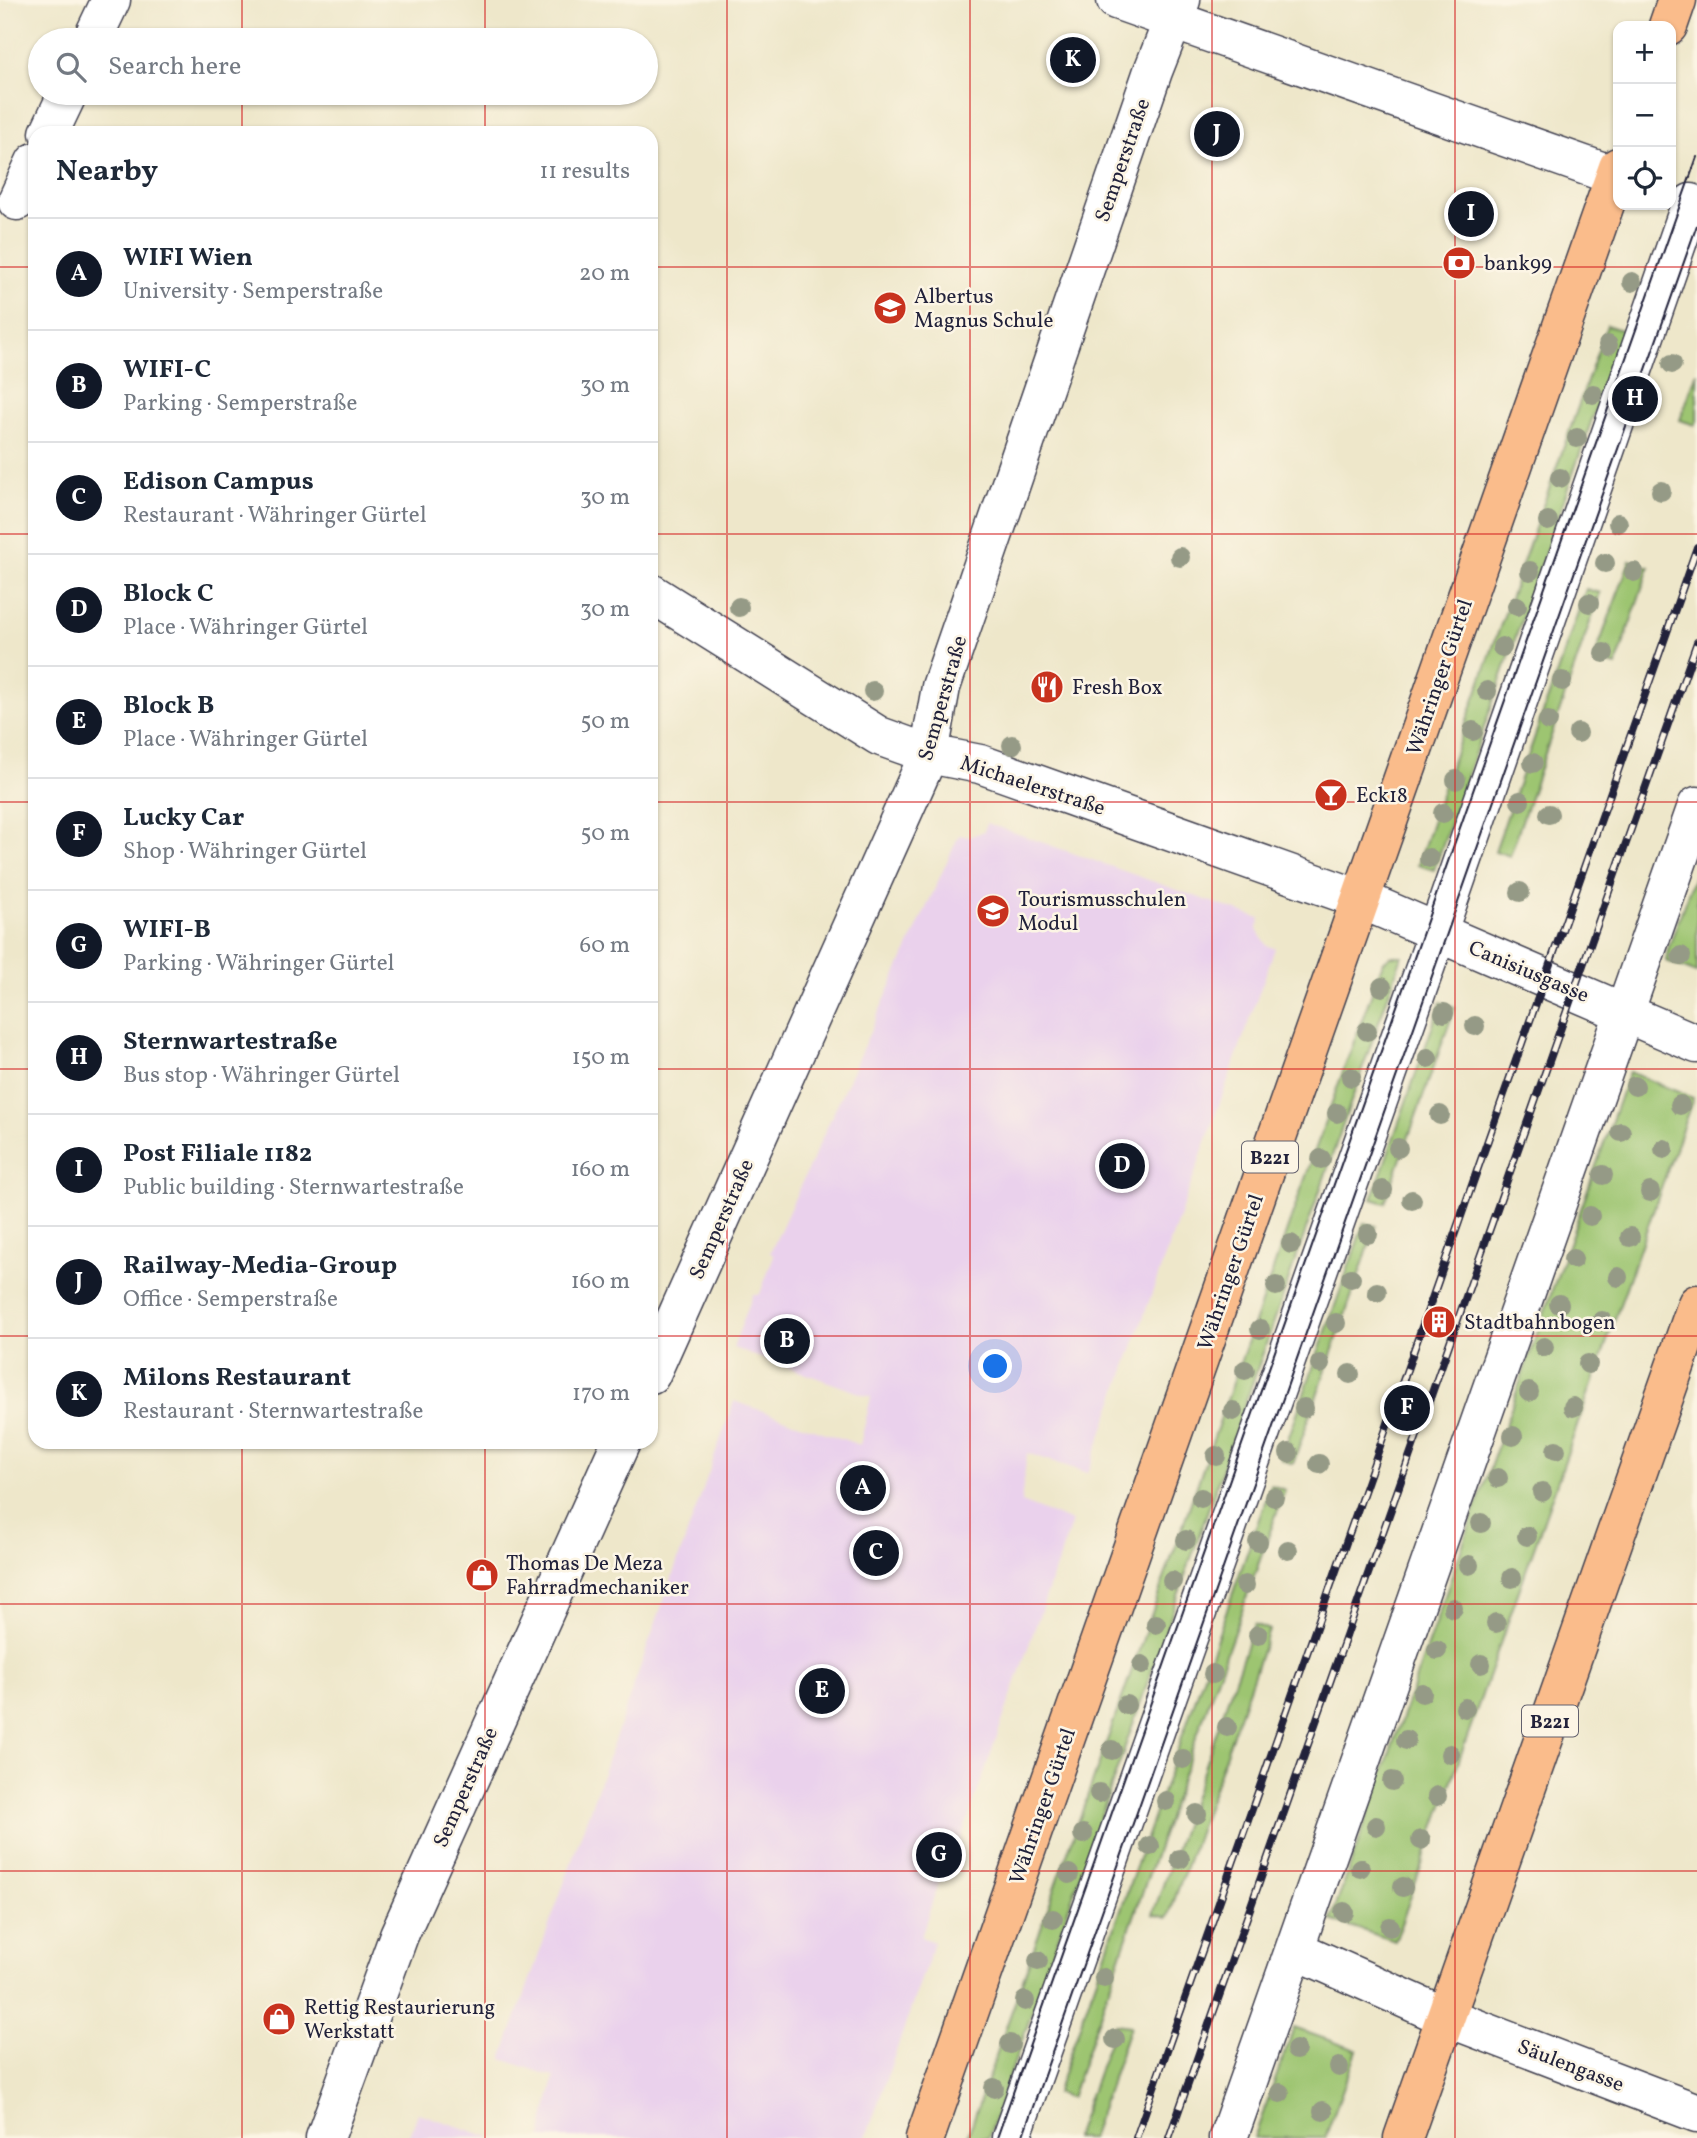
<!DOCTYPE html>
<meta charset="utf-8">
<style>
:root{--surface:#fff;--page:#f6f6f7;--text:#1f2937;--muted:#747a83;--line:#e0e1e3;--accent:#111827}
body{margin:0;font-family:Vollkorn,serif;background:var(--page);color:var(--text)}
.controls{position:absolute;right:21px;top:21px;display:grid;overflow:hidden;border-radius:14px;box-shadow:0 2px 5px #0004}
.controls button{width:63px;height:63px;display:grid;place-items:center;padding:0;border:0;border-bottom:2px solid var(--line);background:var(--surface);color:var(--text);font:35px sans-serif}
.you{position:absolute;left:996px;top:1367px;width:24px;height:24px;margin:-18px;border:5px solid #fff;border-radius:50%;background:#1a73e8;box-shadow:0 0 0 10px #1a73e833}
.badge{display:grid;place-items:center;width:46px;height:46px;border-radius:50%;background:var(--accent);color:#fff;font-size:23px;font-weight:700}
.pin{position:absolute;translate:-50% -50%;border:4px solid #fff;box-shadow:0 2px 7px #0006}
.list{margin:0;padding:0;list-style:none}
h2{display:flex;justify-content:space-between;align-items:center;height:91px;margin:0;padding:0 28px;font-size:30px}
h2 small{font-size:23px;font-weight:400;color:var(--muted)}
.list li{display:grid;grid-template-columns:46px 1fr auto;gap:21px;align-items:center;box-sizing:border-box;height:112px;padding:0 28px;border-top:2px solid var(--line)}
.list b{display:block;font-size:26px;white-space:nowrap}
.list p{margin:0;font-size:23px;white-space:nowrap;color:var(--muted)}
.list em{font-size:23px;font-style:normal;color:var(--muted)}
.icon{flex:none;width:38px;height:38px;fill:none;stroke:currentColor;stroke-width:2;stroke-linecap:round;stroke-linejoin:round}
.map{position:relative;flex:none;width:1697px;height:2138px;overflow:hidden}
.search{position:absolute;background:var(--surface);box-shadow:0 2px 5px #0004;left:28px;top:28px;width:630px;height:77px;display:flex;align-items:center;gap:18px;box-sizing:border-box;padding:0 24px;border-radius:38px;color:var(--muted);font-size:26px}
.panel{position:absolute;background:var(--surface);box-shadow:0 2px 5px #0004;left:28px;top:126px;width:630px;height:1323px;border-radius:21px}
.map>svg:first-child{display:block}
.built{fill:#ead1ec}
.green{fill:#9dc571;stroke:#607456;stroke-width:2}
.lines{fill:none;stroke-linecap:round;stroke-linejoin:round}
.minor-casing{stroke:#414050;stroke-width:41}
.major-casing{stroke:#414050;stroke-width:41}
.minor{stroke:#fff;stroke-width:38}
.major{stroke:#fabc8b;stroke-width:38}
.tram{stroke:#22223b;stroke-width:2}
.rail-casing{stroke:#22223b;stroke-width:8}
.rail{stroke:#fcf5e5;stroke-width:5;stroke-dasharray:16;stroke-linecap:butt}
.tree{fill:#959a86}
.grid{fill:none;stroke:#d62828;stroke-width:2;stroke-opacity:0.55}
.labels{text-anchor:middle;stroke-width:5;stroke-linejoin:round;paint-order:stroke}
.shield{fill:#fcf5e5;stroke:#63616e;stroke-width:2}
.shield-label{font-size:19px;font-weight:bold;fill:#22223b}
.street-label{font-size:21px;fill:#22223b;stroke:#fcf5e5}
.poi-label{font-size:21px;fill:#22223b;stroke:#fcf5e5;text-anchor:start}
</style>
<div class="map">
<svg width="1697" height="2138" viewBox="0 0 1697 2138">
<rect width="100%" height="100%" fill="#fcf5e5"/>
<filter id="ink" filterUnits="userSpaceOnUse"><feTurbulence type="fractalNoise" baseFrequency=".0143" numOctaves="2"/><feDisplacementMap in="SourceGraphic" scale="14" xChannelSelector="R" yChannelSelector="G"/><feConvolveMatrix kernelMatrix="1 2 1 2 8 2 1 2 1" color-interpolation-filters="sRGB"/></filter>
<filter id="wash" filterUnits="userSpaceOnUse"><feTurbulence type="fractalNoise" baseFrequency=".00686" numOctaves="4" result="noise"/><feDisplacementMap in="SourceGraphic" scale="28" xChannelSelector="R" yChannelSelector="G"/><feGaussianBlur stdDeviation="1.57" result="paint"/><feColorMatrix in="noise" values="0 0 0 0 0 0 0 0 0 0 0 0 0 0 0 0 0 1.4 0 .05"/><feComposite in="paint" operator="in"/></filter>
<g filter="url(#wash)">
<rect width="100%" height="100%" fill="#eee7ca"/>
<path class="built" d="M 987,823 L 1260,919 L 1257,930 L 1267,946 L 1275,948 L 1088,1473 L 1027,1453 L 1021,1502 L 1072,1522 L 954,1859 L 952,1865 L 944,1865 L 921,1937 L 934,1942 L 933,1945 L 866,2138 L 541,2138 L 554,2077 L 502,2059 L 734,1401 L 860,1445 L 871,1397 L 733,1348 L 753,1294 L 760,1294 L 774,1255 L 770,1253 L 959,835 L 969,837 L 984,831 Z
M 418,2113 L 493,2138 L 409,2138 Z"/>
<path class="green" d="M 1607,325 L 1623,331 L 1434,870 L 1418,865 L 1444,785 Z
M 1697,372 L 1697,421 L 1695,425 L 1680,420 Z
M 1630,560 L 1649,567 L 1616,666 L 1594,659 Z
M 1586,589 L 1600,593 L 1510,856 L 1495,851 Z
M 1697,868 L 1697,973 L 1666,961 L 1668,949 Z
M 1391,956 L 1402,956 L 988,2138 L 967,2138 L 1337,1088 L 1383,962 Z
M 1441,1002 L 1455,1007 L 1385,1203 L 1372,1199 Z
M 1629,1072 L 1693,1098 L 1395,1941 L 1331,1920 Z
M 1364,1223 L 1376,1226 L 1293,1464 L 1281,1459 Z
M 1271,1485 L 1285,1490 L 1191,1752 L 1071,2098 L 1056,2093 Z
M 1254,1624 L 1269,1630 L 1260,1657 L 1168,1918 L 1153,1914 Z
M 1115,2024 L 1130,2026 L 1091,2138 L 1075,2138 Z
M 1294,2028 L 1357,2050 L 1325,2138 L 1254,2138 Z"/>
</g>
<g filter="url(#ink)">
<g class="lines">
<defs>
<path id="minor" d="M 1116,0 L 1618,177
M 92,40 L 111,0
M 49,133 L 68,93
M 17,201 L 35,162
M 651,593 L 879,736 L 929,754 L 980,764 L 1360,899 L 1697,1044
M 651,1374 L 929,754 L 941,687 L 1153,71 L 1181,0
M 1296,1950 L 1446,2017 L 1697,2113
M 325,2138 L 399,1935 L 621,1442
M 1011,2138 L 1438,931 L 1691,203
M 1228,2138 L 1697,806"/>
<path id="major" d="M 1668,26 L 1677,0
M 925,2138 L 1618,167
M 1403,2138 L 1697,1304"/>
</defs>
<use href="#minor" class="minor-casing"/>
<use href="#major" class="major-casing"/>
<use href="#minor" class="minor"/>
<use href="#major" class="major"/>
<path class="tram" d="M 997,2138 L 1697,157
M 1022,2138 L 1697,225"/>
<defs>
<path id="rail" d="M 1136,2138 L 1697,547
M 1169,2138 L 1697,642"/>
</defs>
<use href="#rail" class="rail-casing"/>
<use href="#rail" class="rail"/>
</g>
<g class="tree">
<circle cx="1632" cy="282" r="10"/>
<circle cx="1608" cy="345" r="10"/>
<circle cx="1672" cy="364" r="10"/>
<circle cx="1593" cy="394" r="10"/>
<circle cx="1577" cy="438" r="10"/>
<circle cx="1560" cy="478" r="10"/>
<circle cx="1661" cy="491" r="10"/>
<circle cx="1548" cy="521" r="10"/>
<circle cx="1618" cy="523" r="10"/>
<circle cx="1180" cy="557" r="10"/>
<circle cx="1605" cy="563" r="10"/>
<circle cx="1530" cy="571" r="10"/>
<circle cx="1634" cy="572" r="10"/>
<circle cx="1589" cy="603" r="10"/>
<circle cx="1517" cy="606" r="10"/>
<circle cx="739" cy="607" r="10"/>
<circle cx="1502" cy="647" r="10"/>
<circle cx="1604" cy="653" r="10"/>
<circle cx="1562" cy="681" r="10"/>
<circle cx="873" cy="691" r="10"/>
<circle cx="1487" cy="691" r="10"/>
<circle cx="1548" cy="721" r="10"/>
<circle cx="1473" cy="731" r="10"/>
<circle cx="1578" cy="733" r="10"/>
<circle cx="1012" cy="745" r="10"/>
<circle cx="1533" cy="763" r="10"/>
<circle cx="1456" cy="780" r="10"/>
<circle cx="1520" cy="801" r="10"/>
<circle cx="1443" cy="813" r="10"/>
<circle cx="1549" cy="814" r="10"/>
<circle cx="1429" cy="858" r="10"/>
<circle cx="1520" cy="892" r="10"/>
<circle cx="1681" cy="956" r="10"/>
<circle cx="1382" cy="987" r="10"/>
<circle cx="1444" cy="1013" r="10"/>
<circle cx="1475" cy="1026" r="10"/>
<circle cx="1367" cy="1031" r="10"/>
<circle cx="1428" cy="1058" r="10"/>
<circle cx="1351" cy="1077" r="10"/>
<circle cx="1635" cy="1086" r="10"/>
<circle cx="1680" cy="1105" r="10"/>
<circle cx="1337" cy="1113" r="10"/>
<circle cx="1440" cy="1115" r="10"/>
<circle cx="1621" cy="1132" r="10"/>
<circle cx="1398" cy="1148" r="10"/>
<circle cx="1664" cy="1149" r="10"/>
<circle cx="1321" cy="1159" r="10"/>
<circle cx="1603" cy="1175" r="10"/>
<circle cx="1383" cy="1190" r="10"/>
<circle cx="1650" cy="1192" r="10"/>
<circle cx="1412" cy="1200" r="10"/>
<circle cx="1590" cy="1216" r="10"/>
<circle cx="1368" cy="1234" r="10"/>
<circle cx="1630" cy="1237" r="10"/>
<circle cx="1291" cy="1244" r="10"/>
<circle cx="1573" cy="1259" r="10"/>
<circle cx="1618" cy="1277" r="10"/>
<circle cx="1351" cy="1278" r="10"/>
<circle cx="1276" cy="1286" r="10"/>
<circle cx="1377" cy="1292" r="10"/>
<circle cx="1559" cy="1304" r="10"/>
<circle cx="1602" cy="1321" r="10"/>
<circle cx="1336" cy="1323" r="10"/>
<circle cx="1260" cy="1329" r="10"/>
<circle cx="1544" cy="1347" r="10"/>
<circle cx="1320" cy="1364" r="10"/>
<circle cx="1588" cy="1364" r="10"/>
<circle cx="1245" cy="1370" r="10"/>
<circle cx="1350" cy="1374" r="10"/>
<circle cx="1529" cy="1392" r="10"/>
<circle cx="1573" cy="1407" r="10"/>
<circle cx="1304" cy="1408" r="10"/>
<circle cx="1233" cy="1411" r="10"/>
<circle cx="1513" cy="1436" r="10"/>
<circle cx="1556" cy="1450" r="10"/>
<circle cx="1289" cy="1453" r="10"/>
<circle cx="1216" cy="1456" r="10"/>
<circle cx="1319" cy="1464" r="10"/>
<circle cx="1498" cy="1478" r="10"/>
<circle cx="1542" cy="1492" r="10"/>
<circle cx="1274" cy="1497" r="10"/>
<circle cx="1201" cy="1498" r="10"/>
<circle cx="1481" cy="1523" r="10"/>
<circle cx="1527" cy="1536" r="10"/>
<circle cx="1186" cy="1540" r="10"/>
<circle cx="1258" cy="1542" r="10"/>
<circle cx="1288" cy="1550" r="10"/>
<circle cx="1469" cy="1565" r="10"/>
<circle cx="1512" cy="1578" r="10"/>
<circle cx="1172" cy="1581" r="10"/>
<circle cx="1245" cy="1585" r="10"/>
<circle cx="1453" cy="1608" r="10"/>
<circle cx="1496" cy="1623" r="10"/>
<circle cx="1156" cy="1624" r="10"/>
<circle cx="1258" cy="1635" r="10"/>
<circle cx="1437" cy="1650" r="10"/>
<circle cx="1481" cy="1664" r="10"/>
<circle cx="1142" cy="1665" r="10"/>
<circle cx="1213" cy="1674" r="10"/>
<circle cx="1422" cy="1693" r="10"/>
<circle cx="1126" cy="1705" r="10"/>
<circle cx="1465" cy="1708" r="10"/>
<circle cx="1227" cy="1727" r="10"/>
<circle cx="1406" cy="1740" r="10"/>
<circle cx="1112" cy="1750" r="10"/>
<circle cx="1450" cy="1754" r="10"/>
<circle cx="1183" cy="1759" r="10"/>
<circle cx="1392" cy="1781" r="10"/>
<circle cx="1099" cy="1793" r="10"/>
<circle cx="1437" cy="1796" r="10"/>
<circle cx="1166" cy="1801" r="10"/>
<circle cx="1197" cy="1814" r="10"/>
<circle cx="1376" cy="1826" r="10"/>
<circle cx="1083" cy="1834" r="10"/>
<circle cx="1421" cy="1840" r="10"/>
<circle cx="1150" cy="1846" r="10"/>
<circle cx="1180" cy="1859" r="10"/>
<circle cx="1360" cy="1868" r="10"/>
<circle cx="1069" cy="1874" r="10"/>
<circle cx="1403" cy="1887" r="10"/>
<circle cx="1344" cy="1912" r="10"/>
<circle cx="1053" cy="1919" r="10"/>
<circle cx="1390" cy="1927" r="10"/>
<circle cx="1038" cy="1961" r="10"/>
<circle cx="1104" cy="1978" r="10"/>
<circle cx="1025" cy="2001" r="10"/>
<circle cx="1115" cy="2039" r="10"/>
<circle cx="1010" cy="2044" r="10"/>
<circle cx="1296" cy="2050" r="10"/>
<circle cx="1339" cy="2067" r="10"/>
<circle cx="994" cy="2088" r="10"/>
<circle cx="1280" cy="2093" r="10"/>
<circle cx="1323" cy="2111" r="10"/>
</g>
</g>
<path class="grid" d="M 242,0 L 242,40M 485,0 L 485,40M 727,0 L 727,2138M 970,0 L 970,2138M 1212,0 L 1212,2138M 1455,0 L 1455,2138M 242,93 L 242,133M 485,93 L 485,133M 0,267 L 35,267M 651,267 L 1697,267M 0,534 L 35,534M 651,534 L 1697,534M 0,802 L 35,802M 651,802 L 1697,802M 0,1069 L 35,1069M 651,1069 L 1697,1069M 0,1336 L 35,1336M 651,1336 L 1697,1336M 242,1442 L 242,2138M 485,1442 L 485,2138M 0,1604 L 1697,1604M 0,1871 L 1697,1871"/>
<defs>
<symbol id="bank-disc" viewBox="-11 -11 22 22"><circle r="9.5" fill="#c8321e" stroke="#fcf5e5"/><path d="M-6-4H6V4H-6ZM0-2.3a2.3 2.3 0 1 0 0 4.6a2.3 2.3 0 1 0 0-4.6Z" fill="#fff"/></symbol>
<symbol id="school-disc" viewBox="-11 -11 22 22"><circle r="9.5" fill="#c8321e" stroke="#fcf5e5"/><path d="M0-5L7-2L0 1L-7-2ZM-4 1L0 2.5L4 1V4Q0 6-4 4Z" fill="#fff"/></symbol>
<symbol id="restaurant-disc" viewBox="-11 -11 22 22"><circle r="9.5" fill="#c8321e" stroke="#fcf5e5"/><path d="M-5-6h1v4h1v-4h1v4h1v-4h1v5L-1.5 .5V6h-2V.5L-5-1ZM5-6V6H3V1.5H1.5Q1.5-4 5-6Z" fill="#fff"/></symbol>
<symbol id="bar-disc" viewBox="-11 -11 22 22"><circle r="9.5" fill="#c8321e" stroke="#fcf5e5"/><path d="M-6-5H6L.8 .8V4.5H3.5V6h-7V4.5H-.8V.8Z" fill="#fff"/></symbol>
<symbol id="university-disc" viewBox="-11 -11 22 22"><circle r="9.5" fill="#c8321e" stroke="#fcf5e5"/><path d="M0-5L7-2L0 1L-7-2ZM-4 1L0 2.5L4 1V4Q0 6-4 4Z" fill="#fff"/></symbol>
<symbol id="building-disc" viewBox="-11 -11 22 22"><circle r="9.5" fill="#c8321e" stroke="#fcf5e5"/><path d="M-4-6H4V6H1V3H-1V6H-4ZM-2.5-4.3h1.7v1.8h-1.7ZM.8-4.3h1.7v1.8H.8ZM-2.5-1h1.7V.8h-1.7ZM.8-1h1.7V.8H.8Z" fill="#fff"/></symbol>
<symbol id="shop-disc" viewBox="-11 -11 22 22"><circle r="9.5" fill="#c8321e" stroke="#fcf5e5"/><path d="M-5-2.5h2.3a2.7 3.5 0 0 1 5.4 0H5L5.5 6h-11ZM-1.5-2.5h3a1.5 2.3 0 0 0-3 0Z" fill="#fff"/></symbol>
</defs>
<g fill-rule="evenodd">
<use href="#bank-disc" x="1440" y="244" width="38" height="38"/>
<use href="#school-disc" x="871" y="289" width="38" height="38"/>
<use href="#restaurant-disc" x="1028" y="668" width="38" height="38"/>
<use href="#bar-disc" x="1312" y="776" width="38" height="38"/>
<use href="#university-disc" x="974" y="892" width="38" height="38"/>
<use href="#building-disc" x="1420" y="1303" width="38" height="38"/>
<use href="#shop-disc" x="463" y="1556" width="38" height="38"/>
<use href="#shop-disc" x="260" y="2000" width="38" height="38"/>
</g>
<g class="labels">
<g class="shield">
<rect x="1242" y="1141.5" width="56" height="31" rx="5"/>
<rect x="1522" y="1705.5" width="56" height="31" rx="5"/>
</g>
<g class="shield-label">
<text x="1270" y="1164">B221</text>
<text x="1550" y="1728">B221</text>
</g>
<g class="street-label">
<text transform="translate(1122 160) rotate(-71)" y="7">Semperstraße</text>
<text transform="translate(1439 677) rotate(-71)" y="7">Währinger Gürtel</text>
<text transform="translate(942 698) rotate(-74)" y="7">Semperstraße</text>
<text transform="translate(1033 785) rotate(18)" y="7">Michaelerstraße</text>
<text transform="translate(1529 971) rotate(23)" y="7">Canisiusgasse</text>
<text transform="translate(721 1219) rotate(-66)" y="7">Semperstraße</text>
<text transform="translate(1230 1272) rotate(-71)" y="7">Währinger Gürtel</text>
<text transform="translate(465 1787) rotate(-66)" y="7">Semperstraße</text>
<text transform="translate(1042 1806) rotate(-71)" y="7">Währinger Gürtel</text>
<text transform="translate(1571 2065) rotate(21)" y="7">Säulengasse</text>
</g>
<g class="poi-label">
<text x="1484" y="270">bank99</text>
<text x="914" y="303">Albertus<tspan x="914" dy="24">Magnus Schule</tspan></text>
<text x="1072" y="694">Fresh Box</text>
<text x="1356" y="802">Eck18</text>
<text x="1018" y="906">Tourismusschulen<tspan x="1018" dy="24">Modul</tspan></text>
<text x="1464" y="1329">Stadtbahnbogen</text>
<text x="506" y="1570">Thomas De Meza<tspan x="506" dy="24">Fahrradmechaniker</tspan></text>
<text x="304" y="2014">Rettig Restaurierung<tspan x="304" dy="24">Werkstatt</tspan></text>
</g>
</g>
</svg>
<div class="controls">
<button>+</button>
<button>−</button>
<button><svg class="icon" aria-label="locate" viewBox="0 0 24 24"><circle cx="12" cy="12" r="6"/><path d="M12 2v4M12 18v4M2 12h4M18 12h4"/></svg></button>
</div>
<div class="you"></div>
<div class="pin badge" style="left:863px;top:1488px">A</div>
<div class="pin badge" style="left:787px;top:1341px">B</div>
<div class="pin badge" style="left:876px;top:1553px">C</div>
<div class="pin badge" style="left:1122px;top:1166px">D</div>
<div class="pin badge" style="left:822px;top:1691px">E</div>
<div class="pin badge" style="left:1407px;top:1408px">F</div>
<div class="pin badge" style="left:939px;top:1855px">G</div>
<div class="pin badge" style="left:1635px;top:399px">H</div>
<div class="pin badge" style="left:1471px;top:214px">I</div>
<div class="pin badge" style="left:1217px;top:134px">J</div>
<div class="pin badge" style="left:1073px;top:60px">K</div>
<div class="search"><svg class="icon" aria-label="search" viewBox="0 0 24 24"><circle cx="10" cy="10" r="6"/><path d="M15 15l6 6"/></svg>Search here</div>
<section class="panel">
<h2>Nearby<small>11 results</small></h2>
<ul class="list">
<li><span class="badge">A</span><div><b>WIFI Wien</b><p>University · Semperstraße</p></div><em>20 m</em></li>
<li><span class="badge">B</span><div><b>WIFI-C</b><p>Parking · Semperstraße</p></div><em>30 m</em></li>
<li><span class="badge">C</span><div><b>Edison Campus</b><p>Restaurant · Währinger Gürtel</p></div><em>30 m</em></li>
<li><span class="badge">D</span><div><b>Block C</b><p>Place · Währinger Gürtel</p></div><em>30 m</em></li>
<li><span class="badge">E</span><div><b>Block B</b><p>Place · Währinger Gürtel</p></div><em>50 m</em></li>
<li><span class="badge">F</span><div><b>Lucky Car</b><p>Shop · Währinger Gürtel</p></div><em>50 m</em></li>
<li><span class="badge">G</span><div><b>WIFI-B</b><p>Parking · Währinger Gürtel</p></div><em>60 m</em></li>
<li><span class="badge">H</span><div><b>Sternwartestraße</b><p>Bus stop · Währinger Gürtel</p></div><em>150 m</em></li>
<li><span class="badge">I</span><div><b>Post Filiale 1182</b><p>Public building · Sternwartestraße</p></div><em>160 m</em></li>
<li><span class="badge">J</span><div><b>Railway-Media-Group</b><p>Office · Semperstraße</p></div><em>160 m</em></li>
<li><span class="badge">K</span><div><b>Milons Restaurant</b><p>Restaurant · Sternwartestraße</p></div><em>170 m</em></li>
</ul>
</section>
</div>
